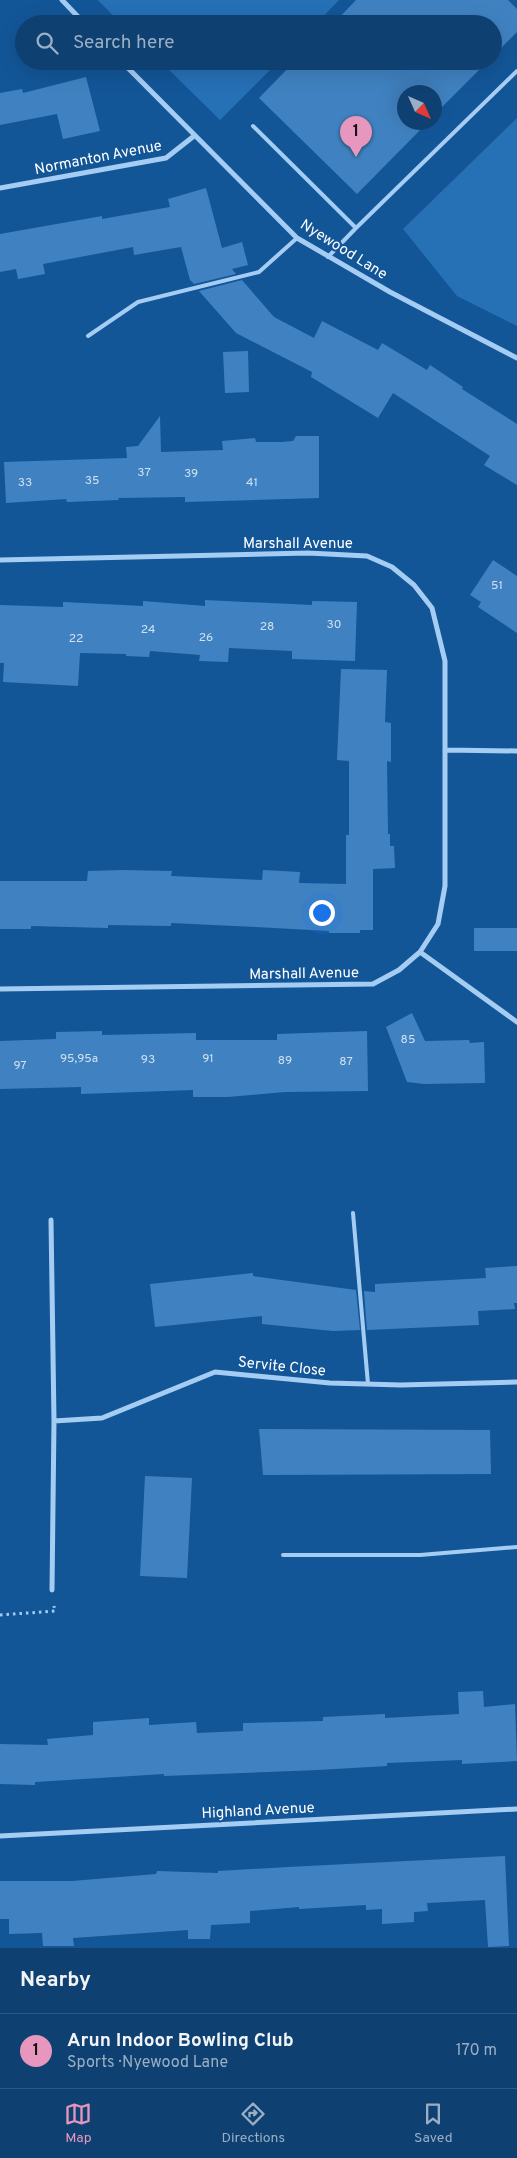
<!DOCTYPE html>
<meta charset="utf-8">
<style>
:root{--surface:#0e4072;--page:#1c4b7a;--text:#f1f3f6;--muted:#9bafc4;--line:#2e5984;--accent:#e797bd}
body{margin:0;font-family:Overpass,sans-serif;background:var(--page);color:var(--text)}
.compass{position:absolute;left:397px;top:85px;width:45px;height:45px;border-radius:50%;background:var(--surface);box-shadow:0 5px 20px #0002;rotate:135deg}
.you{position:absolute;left:321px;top:912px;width:18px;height:18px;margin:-12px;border:4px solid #fff;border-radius:50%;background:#1a73e8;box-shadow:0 0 0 8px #1a73e833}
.badge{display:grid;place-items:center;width:32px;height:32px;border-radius:50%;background:var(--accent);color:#111;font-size:16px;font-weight:700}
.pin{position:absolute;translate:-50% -41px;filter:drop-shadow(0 1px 2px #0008)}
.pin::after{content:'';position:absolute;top:26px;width:18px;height:15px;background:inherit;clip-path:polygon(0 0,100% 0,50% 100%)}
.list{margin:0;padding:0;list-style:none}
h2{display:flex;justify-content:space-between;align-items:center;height:65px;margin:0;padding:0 20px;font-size:21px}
h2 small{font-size:16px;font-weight:400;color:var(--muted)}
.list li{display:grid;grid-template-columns:32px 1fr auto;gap:15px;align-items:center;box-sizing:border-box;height:75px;padding:0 20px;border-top:1px solid var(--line)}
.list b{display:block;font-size:19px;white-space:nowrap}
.list p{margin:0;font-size:16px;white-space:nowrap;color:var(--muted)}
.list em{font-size:16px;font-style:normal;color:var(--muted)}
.icon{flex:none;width:28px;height:28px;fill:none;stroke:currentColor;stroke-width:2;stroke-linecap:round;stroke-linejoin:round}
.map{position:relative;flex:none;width:517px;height:1948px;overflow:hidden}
.search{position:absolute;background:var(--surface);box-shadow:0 5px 20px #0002;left:15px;right:15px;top:15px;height:55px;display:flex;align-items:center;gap:12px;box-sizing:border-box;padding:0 18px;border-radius:28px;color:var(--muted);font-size:19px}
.sheet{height:140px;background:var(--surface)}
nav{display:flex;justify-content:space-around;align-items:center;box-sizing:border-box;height:70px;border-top:1px solid var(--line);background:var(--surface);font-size:14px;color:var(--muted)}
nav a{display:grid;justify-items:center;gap:2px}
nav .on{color:var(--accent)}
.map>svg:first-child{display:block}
.green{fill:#2670b6}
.building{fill:#4082c1}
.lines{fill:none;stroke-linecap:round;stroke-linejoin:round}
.path{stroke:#a5cdf3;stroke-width:3;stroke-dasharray:2.5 4;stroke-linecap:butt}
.lane{stroke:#a5cdf3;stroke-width:4}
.street{stroke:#a5cdf3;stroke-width:5}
.labels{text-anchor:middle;stroke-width:4.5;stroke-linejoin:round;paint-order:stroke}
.number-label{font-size:12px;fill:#cfe0f0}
.street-label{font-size:15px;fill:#fff;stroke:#135698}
</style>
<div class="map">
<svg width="517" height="1948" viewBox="0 0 517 1948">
<rect width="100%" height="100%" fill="#135698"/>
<path class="green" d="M 98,0 L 339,0 L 316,24 L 121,24 Z
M 160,61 L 279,61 L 220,120 Z
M 517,118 L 517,326 L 457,296 L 403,229 Z"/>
<path class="building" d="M 356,0 L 508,0 L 517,9 L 517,32 L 493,56 L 493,24 L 333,24 Z
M 295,61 L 488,61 L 434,115 L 434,92 L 404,92 L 404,122 L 428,122 L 357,194 L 259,98 Z
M 86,77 L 100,131 L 63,139 L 57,114 L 0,125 L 0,93 L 22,89 L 23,93 Z
M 206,188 L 222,248 L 242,242 L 248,265 L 232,269 L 236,274 L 194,284 L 190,280 L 181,247 L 134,255 L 133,247 L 43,264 L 45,274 L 18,279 L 16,269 L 0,272 L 0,234 L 102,216 L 102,219 L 170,207 L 168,199 Z
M 242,280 L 274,317 L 314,338 L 322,321 L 378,350 L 382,343 L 427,370 L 430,365 L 463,387 L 462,389 L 517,424 L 517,485 L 484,465 L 490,456 L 393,393 L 378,418 L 311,377 L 312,372 L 236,333 L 199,291 Z
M 248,351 L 249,392 L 225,393 L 223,352 Z
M 160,416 L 161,452 L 223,450 L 222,441 L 255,438 L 256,442 L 281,442 L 293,441 L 296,436 L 319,436 L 319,498 L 185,502 L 185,497 L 118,498 L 119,500 L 67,502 L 66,499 L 6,503 L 4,462 L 127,458 L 126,447 L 138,446 Z
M 493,560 L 517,576 L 517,633 L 478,607 L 481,602 L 470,595 Z
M 205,600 L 312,605 L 312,601 L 357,602 L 355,661 L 292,659 L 292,651 L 229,648 L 228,662 L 199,661 L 200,655 L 150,651 L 149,657 L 126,656 L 126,654 L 80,653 L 78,686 L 3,682 L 4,663 L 0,663 L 0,605 L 63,607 L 63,602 L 143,606 L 143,601 L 205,606 Z
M 341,669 L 387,670 L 385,722 L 391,723 L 391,762 L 387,761 L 388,834 L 390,834 L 390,846 L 394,846 L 395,868 L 373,869 L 373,930 L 360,930 L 360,933 L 329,933 L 329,931 L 256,927 L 171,923 L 171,926 L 108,925 L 108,928 L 31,926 L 31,929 L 0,929 L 0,881 L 87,881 L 88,871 L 121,870 L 172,871 L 171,876 L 262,880 L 263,870 L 300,872 L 299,883 L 346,884 L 346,835 L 349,835 L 349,761 L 337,760 Z
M 474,928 L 517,928 L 517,951 L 474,951 Z
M 412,1013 L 425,1041 L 469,1040 L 470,1043 L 484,1042 L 485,1083 L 424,1084 L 407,1082 L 386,1027 Z
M 102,1031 L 102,1035 L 196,1033 L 196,1040 L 277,1040 L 277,1034 L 367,1031 L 368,1091 L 285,1092 L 228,1097 L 193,1097 L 193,1090 L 81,1094 L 81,1087 L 0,1089 L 0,1041 L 56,1039 L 56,1032 Z
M 517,1266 L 517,1303 L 514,1303 L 515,1309 L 478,1311 L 479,1325 L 367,1330 L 364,1291 L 375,1292 L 375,1284 L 486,1278 L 485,1268 Z
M 253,1273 L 253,1276 L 356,1290 L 360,1330 L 333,1331 L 262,1324 L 262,1316 L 155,1327 L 150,1284 Z
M 259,1429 L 490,1430 L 491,1474 L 263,1475 Z
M 145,1476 L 192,1478 L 187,1578 L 140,1576 Z
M 483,1691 L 484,1707 L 515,1704 L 517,1761 L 462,1764 L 462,1760 L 387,1763 L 387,1766 L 318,1770 L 164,1776 L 164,1774 L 35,1782 L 35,1785 L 0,1784 L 0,1744 L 48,1745 L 47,1739 L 93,1735 L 93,1722 L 149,1718 L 149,1725 L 196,1722 L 197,1733 L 243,1731 L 243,1723 L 323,1721 L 323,1717 L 385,1714 L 385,1718 L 459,1714 L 458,1692 Z
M 505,1856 L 509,1946 L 488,1947 L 485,1900 L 427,1903 L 428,1911 L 414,1912 L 414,1922 L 382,1924 L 382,1909 L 366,1910 L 366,1905 L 299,1909 L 299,1907 L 250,1911 L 250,1923 L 211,1925 L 210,1939 L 188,1939 L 188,1930 L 73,1938 L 74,1946 L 43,1946 L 42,1933 L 9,1934 L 9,1919 L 0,1919 L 0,1881 L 72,1881 L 156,1874 L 157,1871 L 218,1873 L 218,1871 L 288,1867 Z"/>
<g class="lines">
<path class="path" d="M 0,1615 L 55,1611 L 54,1606"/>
<path class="lane" d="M 253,126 L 356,228
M 328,257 L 356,228 L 517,71
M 88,336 L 138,302 L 259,272 L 297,238
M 353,1213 L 368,1384
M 283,1555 L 420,1555 L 517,1547"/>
<path class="street" d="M 62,0 L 85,24
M 121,61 L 297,238 L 390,292 L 517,358
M 0,188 L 166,158 L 194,136
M 0,560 L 308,553 L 367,556 L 392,567 L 414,585 L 432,608 L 445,661 L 445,886 L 438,924 L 420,952 L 399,970 L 373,984 L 0,989
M 446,750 L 517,751
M 420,952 L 517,1022
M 51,1220 L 54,1421 L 52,1590
M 54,1421 L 102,1418 L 215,1372 L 330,1383 L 401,1385 L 517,1382
M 0,1836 L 517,1809"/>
</g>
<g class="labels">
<g class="number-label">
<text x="144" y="476">37</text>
<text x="191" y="477">39</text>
<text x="92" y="484">35</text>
<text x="25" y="486">33</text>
<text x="252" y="486">41</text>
<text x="497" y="589">51</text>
<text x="334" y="628">30</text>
<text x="267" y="630">28</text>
<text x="148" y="633">24</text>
<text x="206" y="641">26</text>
<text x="76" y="642">22</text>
<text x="408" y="1043">85</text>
<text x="79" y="1062">95,95a</text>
<text x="208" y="1062">91</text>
<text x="148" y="1063">93</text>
<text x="285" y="1064">89</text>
<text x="346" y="1065">87</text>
<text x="20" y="1069">97</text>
</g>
<g class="street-label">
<text transform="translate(98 157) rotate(-11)" y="5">Normanton Avenue</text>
<text transform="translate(344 249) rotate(32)" y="5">Nyewood Lane</text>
<text x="298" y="548">Marshall Avenue</text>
<text transform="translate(304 973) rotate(-1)" y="5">Marshall Avenue</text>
<text transform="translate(282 1366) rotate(6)" y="5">Servite Close</text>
<text transform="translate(258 1810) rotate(-3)" y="5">Highland Avenue</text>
</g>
</g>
</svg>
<svg class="compass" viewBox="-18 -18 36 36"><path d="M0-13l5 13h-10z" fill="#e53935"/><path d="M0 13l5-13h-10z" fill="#9bafc4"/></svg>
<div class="you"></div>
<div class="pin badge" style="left:356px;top:157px">1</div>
<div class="search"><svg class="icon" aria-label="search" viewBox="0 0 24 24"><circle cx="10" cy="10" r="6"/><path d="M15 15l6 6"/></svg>Search here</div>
</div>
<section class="sheet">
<h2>Nearby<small></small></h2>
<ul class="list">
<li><span class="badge">1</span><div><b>Arun Indoor Bowling Club</b><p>Sports · Nyewood Lane</p></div><em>170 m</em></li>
</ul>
</section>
<nav>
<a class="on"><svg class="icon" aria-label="map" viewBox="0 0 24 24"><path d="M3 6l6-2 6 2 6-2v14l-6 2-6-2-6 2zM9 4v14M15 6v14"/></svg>Map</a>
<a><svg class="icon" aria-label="directions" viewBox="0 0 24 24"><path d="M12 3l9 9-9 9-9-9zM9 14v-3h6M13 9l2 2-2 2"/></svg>Directions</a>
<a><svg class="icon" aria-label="saved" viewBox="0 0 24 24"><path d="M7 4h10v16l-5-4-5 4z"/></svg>Saved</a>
</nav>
